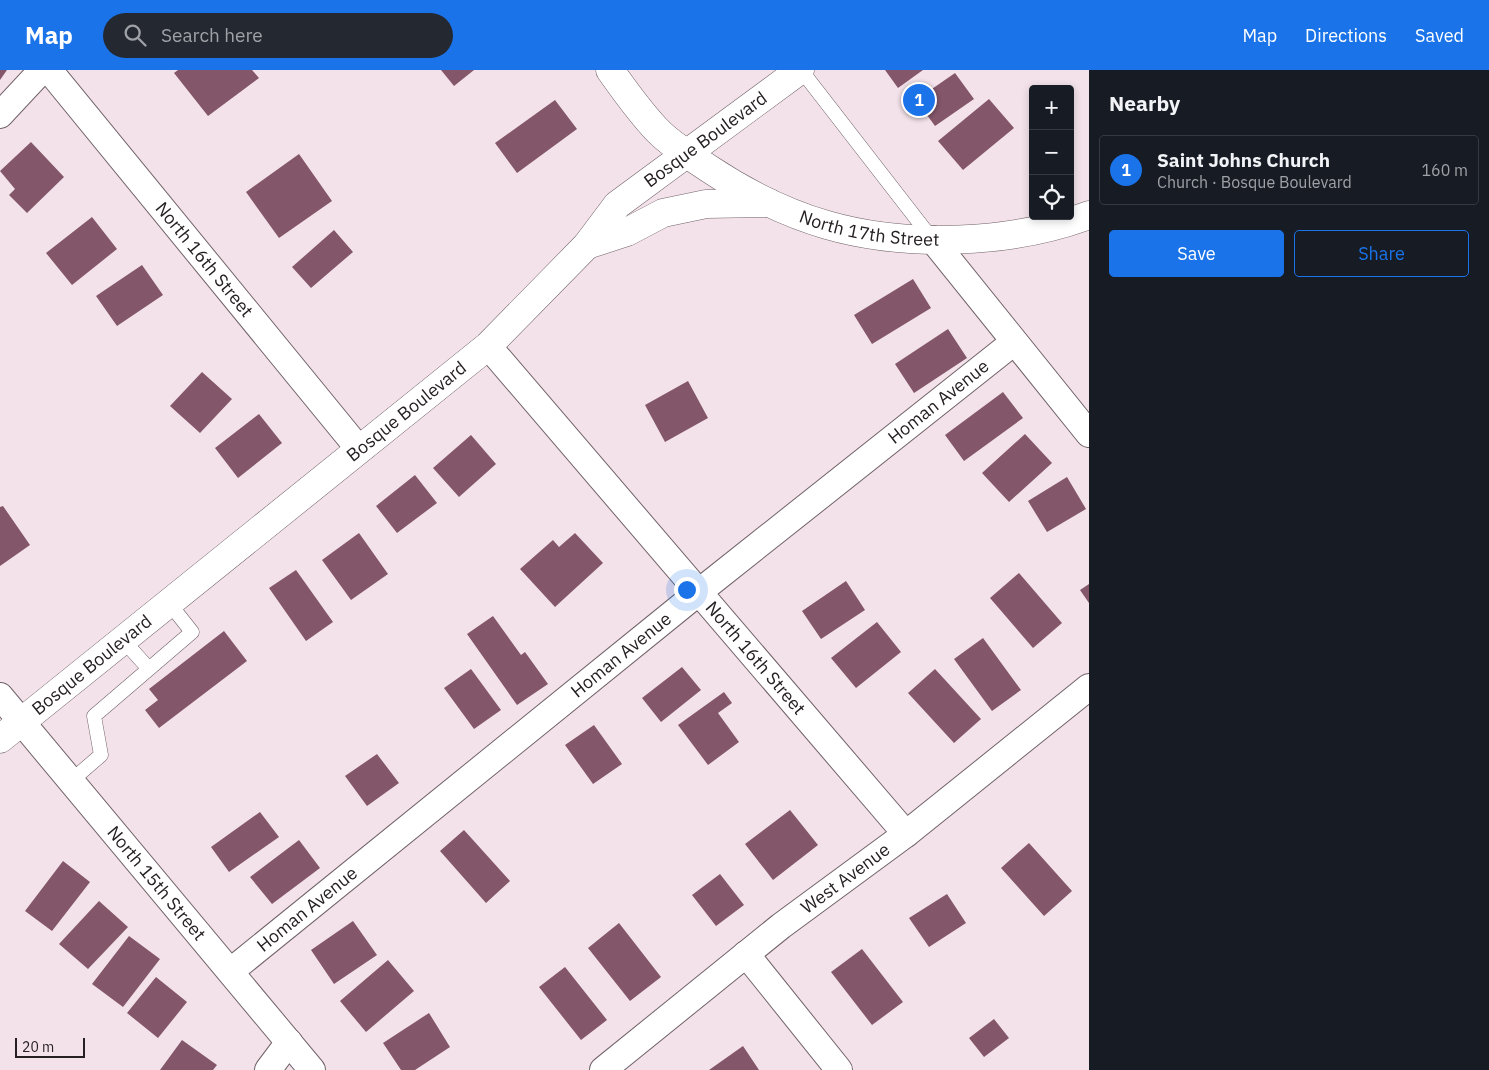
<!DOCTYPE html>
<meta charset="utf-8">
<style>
:root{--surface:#171b24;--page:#242831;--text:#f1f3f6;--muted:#9ea1a6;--line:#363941;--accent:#1a73e8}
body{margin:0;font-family:"IBM Plex Sans",sans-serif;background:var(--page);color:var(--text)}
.controls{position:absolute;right:15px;top:15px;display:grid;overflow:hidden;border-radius:5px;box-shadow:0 2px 8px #0003}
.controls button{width:45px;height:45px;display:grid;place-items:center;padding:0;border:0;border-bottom:1px solid var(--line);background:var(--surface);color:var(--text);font:25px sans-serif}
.scale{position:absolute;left:15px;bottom:12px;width:70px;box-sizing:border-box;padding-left:5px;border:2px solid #262023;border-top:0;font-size:14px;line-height:18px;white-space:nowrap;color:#262023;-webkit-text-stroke:4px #f3e2e9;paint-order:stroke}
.you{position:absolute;left:686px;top:519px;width:18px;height:18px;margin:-12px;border:4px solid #fff;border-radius:50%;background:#1a73e8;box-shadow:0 0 0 8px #1a73e833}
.badge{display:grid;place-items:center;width:32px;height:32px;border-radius:50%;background:var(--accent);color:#fff;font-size:16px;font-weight:700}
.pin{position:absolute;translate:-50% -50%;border:2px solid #fff;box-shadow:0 1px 5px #0006}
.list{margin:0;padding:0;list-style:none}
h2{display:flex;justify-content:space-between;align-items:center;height:65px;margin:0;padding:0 20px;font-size:21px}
h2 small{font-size:16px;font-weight:400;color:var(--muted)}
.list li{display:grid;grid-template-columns:32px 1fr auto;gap:15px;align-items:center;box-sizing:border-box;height:70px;margin:0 10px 10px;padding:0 10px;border:1px solid var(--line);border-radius:5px}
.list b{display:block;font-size:19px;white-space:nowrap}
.list p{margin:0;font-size:16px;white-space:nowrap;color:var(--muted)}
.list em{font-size:16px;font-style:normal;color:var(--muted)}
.actions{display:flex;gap:10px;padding:15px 20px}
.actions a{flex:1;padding:11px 0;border:1px solid var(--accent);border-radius:5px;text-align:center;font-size:18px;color:var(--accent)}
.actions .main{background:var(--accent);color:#fff}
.icon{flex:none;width:28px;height:28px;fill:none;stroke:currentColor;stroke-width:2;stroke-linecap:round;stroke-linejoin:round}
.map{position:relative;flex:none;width:1089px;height:1000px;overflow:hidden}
header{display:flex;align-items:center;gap:30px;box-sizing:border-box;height:70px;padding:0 25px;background:var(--accent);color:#fff}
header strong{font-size:24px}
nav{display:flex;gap:28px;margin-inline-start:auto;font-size:18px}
.search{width:350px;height:45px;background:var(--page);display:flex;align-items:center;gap:12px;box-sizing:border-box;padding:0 18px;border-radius:28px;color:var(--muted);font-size:19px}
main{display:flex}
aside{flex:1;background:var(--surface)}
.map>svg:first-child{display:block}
.building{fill:#84566a}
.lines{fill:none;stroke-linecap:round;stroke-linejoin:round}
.service-casing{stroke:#716369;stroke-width:15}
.minor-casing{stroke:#716369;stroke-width:28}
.secondary-casing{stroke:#716369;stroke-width:29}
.primary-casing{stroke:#716369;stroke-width:29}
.service{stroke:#fff;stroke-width:14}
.minor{stroke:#fff;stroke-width:26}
.secondary{stroke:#fff;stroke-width:28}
.primary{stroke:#fff;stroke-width:28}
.labels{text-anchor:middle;stroke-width:5;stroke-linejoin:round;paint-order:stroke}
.street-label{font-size:18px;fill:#262023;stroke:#f3e2e9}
</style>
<header>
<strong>Map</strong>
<div class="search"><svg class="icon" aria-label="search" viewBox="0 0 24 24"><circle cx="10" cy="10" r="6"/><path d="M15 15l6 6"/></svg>Search here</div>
<nav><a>Map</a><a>Directions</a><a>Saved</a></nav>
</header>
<main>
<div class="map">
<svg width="1089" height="1000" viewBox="0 0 1089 1000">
<rect width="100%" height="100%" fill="#f3e2e9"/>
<path class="building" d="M 0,0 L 7,0 L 0,10 Z
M 178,0 L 252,0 L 259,8 L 208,46 L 174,3 Z
M 441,0 L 474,0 L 454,16 Z
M 885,0 L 923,0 L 898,18 Z
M 955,3 L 974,29 L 935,56 L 916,30 Z
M 989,29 L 1014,58 L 963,100 L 938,71 Z
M 555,30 L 577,59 L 517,103 L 495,73 Z
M 31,72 L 64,107 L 27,143 L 9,125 L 15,119 L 0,101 Z
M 299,84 L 332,131 L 279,168 L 246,122 Z
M 92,147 L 117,179 L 72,215 L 46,183 Z
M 334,160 L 353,182 L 311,218 L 292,197 Z
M 142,195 L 163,225 L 117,256 L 96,226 Z
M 913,209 L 931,238 L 872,274 L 854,245 Z
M 948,259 L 967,288 L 914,323 L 895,294 Z
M 202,302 L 232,329 L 200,363 L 170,336 Z
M 688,311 L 708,348 L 665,372 L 645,335 Z
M 1003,322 L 1023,348 L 964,391 L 945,365 Z
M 259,344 L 282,373 L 238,408 L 215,378 Z
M 1025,364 L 1052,393 L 1009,432 L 982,403 Z
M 471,365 L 496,394 L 459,427 L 433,398 Z
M 415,405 L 437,433 L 397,463 L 376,436 Z
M 1067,407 L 1086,439 L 1047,462 L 1028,431 Z
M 3,436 L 30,475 L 0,496 L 0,437 Z
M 359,463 L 388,504 L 351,530 L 322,490 Z
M 575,463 L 603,493 L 555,537 L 520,499 L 553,470 L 559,477 Z
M 296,500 L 333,552 L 306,571 L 269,518 Z
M 1019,503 L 1062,553 L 1033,578 L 990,528 Z
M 846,511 L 865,540 L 821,569 L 802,541 Z
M 1089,514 L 1089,533 L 1080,520 Z
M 493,546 L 521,585 L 525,582 L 548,614 L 517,635 L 467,564 Z
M 877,552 L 901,582 L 856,618 L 831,588 Z
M 224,561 L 247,591 L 159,658 L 145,640 L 158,630 L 149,619 Z
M 983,568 L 1021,620 L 992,641 L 954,589 Z
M 682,597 L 701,620 L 661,652 L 642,628 Z
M 471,599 L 501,640 L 474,659 L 444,618 Z
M 935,599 L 981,649 L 954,673 L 908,623 Z
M 724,622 L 732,633 L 718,643 L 739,672 L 708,695 L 678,655 Z
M 594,655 L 622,694 L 593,714 L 565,675 Z
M 377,684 L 399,713 L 367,736 L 345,706 Z
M 790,740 L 818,775 L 773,810 L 745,774 Z
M 260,742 L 279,767 L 229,802 L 211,777 Z
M 464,760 L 510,811 L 486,833 L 440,781 Z
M 299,770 L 320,798 L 272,834 L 250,807 Z
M 1029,773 L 1072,821 L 1044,846 L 1001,798 Z
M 63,791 L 90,812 L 52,861 L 25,841 Z
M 720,804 L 744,835 L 716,856 L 692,825 Z
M 947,824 L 966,853 L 929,877 L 909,848 Z
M 99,831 L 128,857 L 88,899 L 59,874 Z
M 353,851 L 377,885 L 334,914 L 311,880 Z
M 619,853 L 661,907 L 630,931 L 588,878 Z
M 129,866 L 160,889 L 123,937 L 92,914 Z
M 862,879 L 903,932 L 872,955 L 831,902 Z
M 388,890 L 414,921 L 366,962 L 340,931 Z
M 565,897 L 607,950 L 581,970 L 539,917 Z
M 156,907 L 187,932 L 158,968 L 127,943 Z
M 429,943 L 450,977 L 415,1000 L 401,1000 L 383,973 Z
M 994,949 L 1009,968 L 984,987 L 969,968 Z
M 182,970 L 217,995 L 213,1000 L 160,1000 Z
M 743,976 L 759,1000 L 709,1000 Z"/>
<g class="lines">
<defs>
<path id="service" d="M 801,0 L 932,169
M 123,570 L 149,599
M 71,711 L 101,685 L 94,646 L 192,562 L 169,533"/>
<g id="minor">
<path id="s1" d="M 49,0 L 359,379"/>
<path d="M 0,45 L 42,0"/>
<path d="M 932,169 L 1089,364"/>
<path id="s2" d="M 488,276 L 906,764"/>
<path id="s3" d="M 0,626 L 312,1000"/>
<path d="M 746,884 L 839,1000"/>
<path id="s4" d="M 231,901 L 699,522 L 1014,272"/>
<path d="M 268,1000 L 289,972"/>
<path id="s5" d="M 603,1000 L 781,856 L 906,764 L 1089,617"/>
</g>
<g id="secondary">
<path d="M 587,175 L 627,162 L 663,143 L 706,134 L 769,133"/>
<path id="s6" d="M 0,669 L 488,276 L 587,175 L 617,135 L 800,0"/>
</g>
<g id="primary">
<path id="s7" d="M 610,0 C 625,21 641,44 659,62 C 673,76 692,87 708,98 C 744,122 786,143 827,155 C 907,178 1012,174 1089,145"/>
</g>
</defs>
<use href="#service" class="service-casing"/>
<use href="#minor" class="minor-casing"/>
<use href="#secondary" class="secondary-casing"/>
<use href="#primary" class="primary-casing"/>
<use href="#service" class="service"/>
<use href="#minor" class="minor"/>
<use href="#secondary" class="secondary"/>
<use href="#primary" class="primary"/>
</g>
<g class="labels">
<g class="street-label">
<text dy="6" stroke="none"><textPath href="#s6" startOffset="928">Bosque Boulevard</textPath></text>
<text dy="6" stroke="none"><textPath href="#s7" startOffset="315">North 17th Street</textPath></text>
<text dy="6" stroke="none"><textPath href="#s1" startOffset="245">North 16th Street</textPath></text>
<text dy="6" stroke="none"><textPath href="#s4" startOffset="908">Homan Avenue</textPath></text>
<text dy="6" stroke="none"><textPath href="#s6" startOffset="522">Bosque Boulevard</textPath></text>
<text dy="6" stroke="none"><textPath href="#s4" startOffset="502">Homan Avenue</textPath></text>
<text dy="6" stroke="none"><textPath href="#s2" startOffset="411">North 16th Street</textPath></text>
<text dy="6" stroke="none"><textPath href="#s6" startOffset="118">Bosque Boulevard</textPath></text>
<text dy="6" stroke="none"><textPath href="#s5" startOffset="309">West Avenue</textPath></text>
<text dy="6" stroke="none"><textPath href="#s3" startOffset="244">North 15th Street</textPath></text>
<text dy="6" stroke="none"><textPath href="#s4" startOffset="98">Homan Avenue</textPath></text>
</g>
</g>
</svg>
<div class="controls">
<button>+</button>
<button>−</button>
<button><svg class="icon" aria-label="locate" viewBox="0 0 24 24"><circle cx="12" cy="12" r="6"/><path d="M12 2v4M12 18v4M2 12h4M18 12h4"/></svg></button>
</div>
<div class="scale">20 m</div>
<div class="you"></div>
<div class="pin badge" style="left:919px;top:30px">1</div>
</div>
<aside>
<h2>Nearby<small></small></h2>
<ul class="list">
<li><span class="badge">1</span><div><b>Saint Johns Church</b><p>Church · Bosque Boulevard</p></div><em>160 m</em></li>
</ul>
<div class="actions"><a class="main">Save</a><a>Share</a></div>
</aside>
</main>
